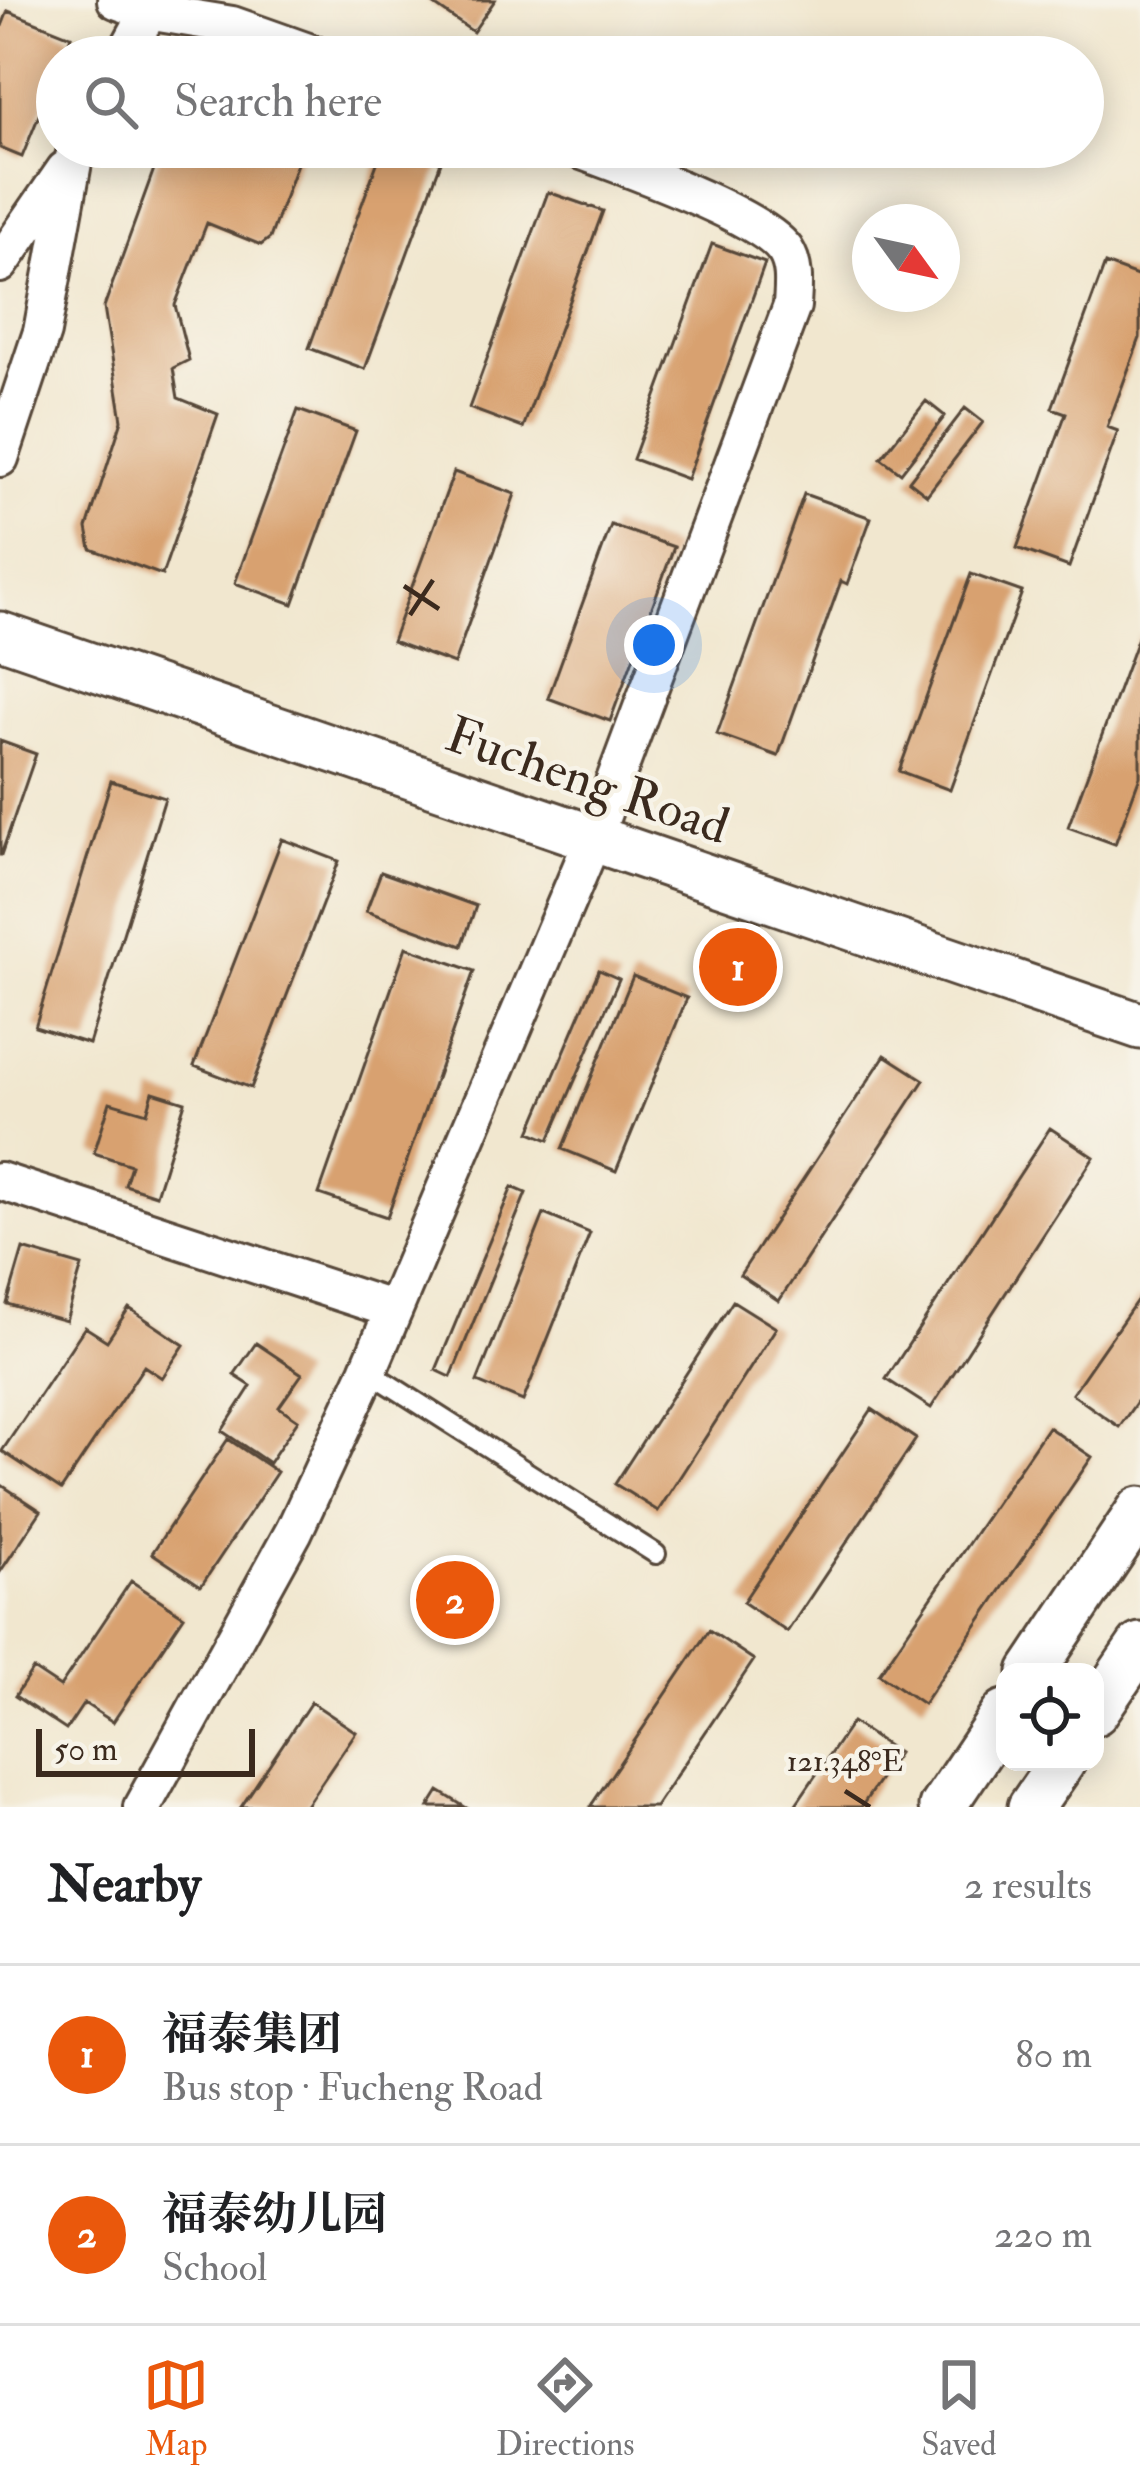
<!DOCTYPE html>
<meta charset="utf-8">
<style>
:root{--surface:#fff;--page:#f6f6f6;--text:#202124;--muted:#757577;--line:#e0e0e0;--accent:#ea580c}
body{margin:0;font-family:"IM FELL Double Pica","Noto Serif SC",serif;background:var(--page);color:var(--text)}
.controls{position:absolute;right:36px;bottom:36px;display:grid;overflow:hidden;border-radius:24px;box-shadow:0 6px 30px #0003}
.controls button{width:108px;height:108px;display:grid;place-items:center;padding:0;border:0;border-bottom:3px solid var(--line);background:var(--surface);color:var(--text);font:60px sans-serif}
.compass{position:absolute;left:852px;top:204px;width:108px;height:108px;border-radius:50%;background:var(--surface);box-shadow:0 6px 30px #0003;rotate:123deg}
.scale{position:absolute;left:36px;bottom:30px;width:219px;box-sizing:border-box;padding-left:12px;border:6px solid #3b2a1e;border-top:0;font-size:33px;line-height:42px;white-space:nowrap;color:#3b2a1e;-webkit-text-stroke:9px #f7f3e8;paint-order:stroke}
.you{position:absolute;left:654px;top:645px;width:42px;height:42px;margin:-30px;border:9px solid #fff;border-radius:50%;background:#1a73e8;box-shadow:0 0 0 18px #1a73e833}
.badge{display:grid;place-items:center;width:78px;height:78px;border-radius:50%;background:var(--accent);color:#fff;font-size:39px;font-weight:700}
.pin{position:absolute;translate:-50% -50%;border:6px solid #fff;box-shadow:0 3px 12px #0006}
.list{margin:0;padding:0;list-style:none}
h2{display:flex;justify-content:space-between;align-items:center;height:156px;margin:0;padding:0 48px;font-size:51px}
h2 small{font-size:39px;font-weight:400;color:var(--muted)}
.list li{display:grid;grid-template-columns:78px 1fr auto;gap:36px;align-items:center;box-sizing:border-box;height:180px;padding:0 48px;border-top:3px solid var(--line)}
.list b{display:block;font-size:45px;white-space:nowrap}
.list p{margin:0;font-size:39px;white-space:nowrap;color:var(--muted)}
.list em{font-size:39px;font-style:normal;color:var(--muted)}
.icon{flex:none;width:66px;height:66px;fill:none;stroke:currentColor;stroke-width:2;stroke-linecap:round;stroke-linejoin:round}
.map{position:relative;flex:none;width:1140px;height:1807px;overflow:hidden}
.search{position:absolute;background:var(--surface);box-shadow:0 6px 30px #0003;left:36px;right:36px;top:36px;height:132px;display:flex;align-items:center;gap:30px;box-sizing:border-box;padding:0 42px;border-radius:66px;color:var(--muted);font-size:45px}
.sheet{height:516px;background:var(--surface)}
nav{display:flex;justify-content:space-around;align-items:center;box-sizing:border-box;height:168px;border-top:3px solid var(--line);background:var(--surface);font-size:33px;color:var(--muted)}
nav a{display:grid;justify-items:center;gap:6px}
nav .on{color:var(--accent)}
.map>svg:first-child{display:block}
.building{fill:#d8a170}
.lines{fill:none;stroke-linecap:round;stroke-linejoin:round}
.service-casing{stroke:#564639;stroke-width:24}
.minor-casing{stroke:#564639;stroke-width:42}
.tertiary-casing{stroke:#564639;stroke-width:51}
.service{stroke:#fff;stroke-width:18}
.minor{stroke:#fff;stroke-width:36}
.tertiary{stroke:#fff;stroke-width:45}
.ticks{fill:none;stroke:#3b2a1e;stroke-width:4.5}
.labels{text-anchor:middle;stroke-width:9;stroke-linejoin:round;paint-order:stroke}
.street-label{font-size:51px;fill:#3b2a1e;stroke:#f7f3e8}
.ticks-label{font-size:30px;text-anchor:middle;fill:#3b2a1e;stroke:#f7f3e8;stroke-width:9;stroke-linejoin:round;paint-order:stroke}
</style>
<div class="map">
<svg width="1140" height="1807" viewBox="0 0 1140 1807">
<rect width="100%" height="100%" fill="#f7f3e8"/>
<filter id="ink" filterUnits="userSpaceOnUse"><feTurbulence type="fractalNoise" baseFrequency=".00833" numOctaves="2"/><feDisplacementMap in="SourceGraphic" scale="24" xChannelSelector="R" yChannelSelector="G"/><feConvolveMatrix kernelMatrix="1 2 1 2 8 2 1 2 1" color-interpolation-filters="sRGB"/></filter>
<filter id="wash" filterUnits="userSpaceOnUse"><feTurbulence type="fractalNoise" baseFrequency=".004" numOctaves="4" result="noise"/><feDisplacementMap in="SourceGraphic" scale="48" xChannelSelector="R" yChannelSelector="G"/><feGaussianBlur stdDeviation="2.7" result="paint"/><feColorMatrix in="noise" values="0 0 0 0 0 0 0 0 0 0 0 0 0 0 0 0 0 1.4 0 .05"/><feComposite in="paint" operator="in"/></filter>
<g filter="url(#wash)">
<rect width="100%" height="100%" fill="#f1e7cf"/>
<g id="blocks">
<path class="building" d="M 427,0 L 495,0 L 473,32 Z
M 8,11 L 71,36 L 63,57 L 57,57 L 57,71 L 22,157 L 0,148 L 0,31 Z
M 162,147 L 303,147 L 270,238 L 261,245 L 207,223 L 175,305 L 189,360 L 173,368 L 178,398 L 218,414 L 162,575 L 91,549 L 87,528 L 122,420 L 104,307 Z
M 383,147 L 401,147 L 441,162 L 365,369 L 309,348 Z
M 548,192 L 603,211 L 523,428 L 469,408 Z
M 712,244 L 765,263 L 687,479 L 633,459 Z
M 1105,264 L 1140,277 L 1140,338 L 1107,427 L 1118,431 L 1069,567 L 1017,548 L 1066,413 L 1052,408 Z
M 926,401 L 945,416 L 901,473 L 881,458 Z
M 965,408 L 983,422 L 927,495 L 909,481 Z
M 298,410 L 356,431 L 293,604 L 235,583 Z
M 454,472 L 515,494 L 454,664 L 392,641 Z
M 804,494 L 871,518 L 847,584 L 841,581 L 778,756 L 717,734 Z
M 611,525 L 674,547 L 610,721 L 548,698 Z
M 971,574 L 1022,592 L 950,790 L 899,771 Z
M 1140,632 L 1140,776 L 1115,844 L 1068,827 Z
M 0,741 L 36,754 L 1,855 L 0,855 Z
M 111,781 L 165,798 L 89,1044 L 35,1027 Z
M 282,839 L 339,861 L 251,1088 L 194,1066 Z
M 381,872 L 476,906 L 462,946 L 366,911 Z
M 406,947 L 474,971 L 387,1217 L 319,1194 Z
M 599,970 L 619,979 L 549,1140 L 530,1132 Z
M 633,976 L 687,998 L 616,1171 L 562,1149 Z
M 885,1055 L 924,1080 L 779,1301 L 740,1275 Z
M 153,1092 L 185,1102 L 156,1195 L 125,1185 L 131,1165 L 94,1153 L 110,1102 L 147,1113 Z
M 1050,1128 L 1094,1157 L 931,1408 L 886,1379 Z
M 512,1187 L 526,1193 L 451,1377 L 436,1370 Z
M 544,1214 L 590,1233 L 523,1401 L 477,1382 Z
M 23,1249 L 82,1266 L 66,1321 L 7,1304 Z
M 1140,1296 L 1140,1397 L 1119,1427 L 1072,1394 Z
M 733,1301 L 776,1328 L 658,1511 L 615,1484 Z
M 129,1308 L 184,1345 L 162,1378 L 144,1366 L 61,1490 L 2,1451 L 85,1327 L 107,1341 Z
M 256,1343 L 302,1374 L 279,1407 L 298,1420 L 269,1463 L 222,1431 L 251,1386 L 234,1375 Z
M 872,1409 L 916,1439 L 787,1632 L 743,1602 Z
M 1048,1427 L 1092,1457 L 923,1704 L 879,1674 Z
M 228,1439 L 277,1472 L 201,1586 L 152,1553 Z
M 0,1484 L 41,1511 L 0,1572 Z
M 131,1581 L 184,1616 L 113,1722 L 84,1703 L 66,1730 L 15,1696 L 33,1669 L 60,1687 Z
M 709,1630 L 754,1660 L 655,1807 L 590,1807 Z
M 311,1702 L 356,1732 L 305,1807 L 241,1807 Z
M 852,1722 L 898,1753 L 861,1807 L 794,1807 Z
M 439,1791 L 465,1807 L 429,1807 Z"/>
</g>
</g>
<g filter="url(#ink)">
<use href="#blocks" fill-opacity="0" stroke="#564639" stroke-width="3"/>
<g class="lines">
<defs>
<path id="service" d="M 368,1371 L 656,1554"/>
<path id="minor" d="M 116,0 L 147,11 L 232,25 L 322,57
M 124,57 L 155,0
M 0,264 L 65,170
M 0,458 L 42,332 L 74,157
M 0,1181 L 394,1310
M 142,1807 L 294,1531 L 368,1371 L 592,842 L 792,306 C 793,287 796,267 785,250 C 761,215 615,163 571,147"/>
<path id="tertiary" d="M 0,635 L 1140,1026
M 1032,1672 L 1140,1510
M 1095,1712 L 1140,1646
M 942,1807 L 1005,1713
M 1031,1807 L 1062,1762"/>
</defs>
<use href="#service" class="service-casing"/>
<use href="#minor" class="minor-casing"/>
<use href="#tertiary" class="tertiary-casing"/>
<use href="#service" class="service"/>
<use href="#minor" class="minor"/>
<use href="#tertiary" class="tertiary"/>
</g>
</g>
<path class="ticks" d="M 404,586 L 439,609M 410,615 L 433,580M 845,1791 L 870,1807"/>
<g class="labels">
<g class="street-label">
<text transform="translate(588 779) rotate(19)" y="18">Fucheng Road</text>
</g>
</g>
<g class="ticks-label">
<text x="845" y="1771">121.348°E</text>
</g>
</svg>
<div class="controls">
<button><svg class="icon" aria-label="locate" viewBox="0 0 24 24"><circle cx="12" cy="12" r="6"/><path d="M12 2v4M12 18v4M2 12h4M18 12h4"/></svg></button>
</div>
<svg class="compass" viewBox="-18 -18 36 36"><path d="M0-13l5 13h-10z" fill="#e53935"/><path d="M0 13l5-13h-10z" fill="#757577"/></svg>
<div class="scale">50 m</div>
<div class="you"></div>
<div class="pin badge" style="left:738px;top:967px">1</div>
<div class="pin badge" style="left:455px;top:1600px">2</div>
<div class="search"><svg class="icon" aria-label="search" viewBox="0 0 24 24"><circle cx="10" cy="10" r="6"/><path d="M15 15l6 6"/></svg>Search here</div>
</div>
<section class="sheet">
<h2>Nearby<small>2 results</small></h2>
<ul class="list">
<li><span class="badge">1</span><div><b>福泰集团</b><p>Bus stop · Fucheng Road</p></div><em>80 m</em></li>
<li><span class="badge">2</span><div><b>福泰幼儿园</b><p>School</p></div><em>220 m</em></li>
</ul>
</section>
<nav>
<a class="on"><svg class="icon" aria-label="map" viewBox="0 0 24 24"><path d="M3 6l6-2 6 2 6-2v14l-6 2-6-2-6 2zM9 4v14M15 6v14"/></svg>Map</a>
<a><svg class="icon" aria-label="directions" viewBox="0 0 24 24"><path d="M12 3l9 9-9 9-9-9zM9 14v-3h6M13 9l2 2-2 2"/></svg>Directions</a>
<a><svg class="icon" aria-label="saved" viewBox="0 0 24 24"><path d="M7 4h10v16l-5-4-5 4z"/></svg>Saved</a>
</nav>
